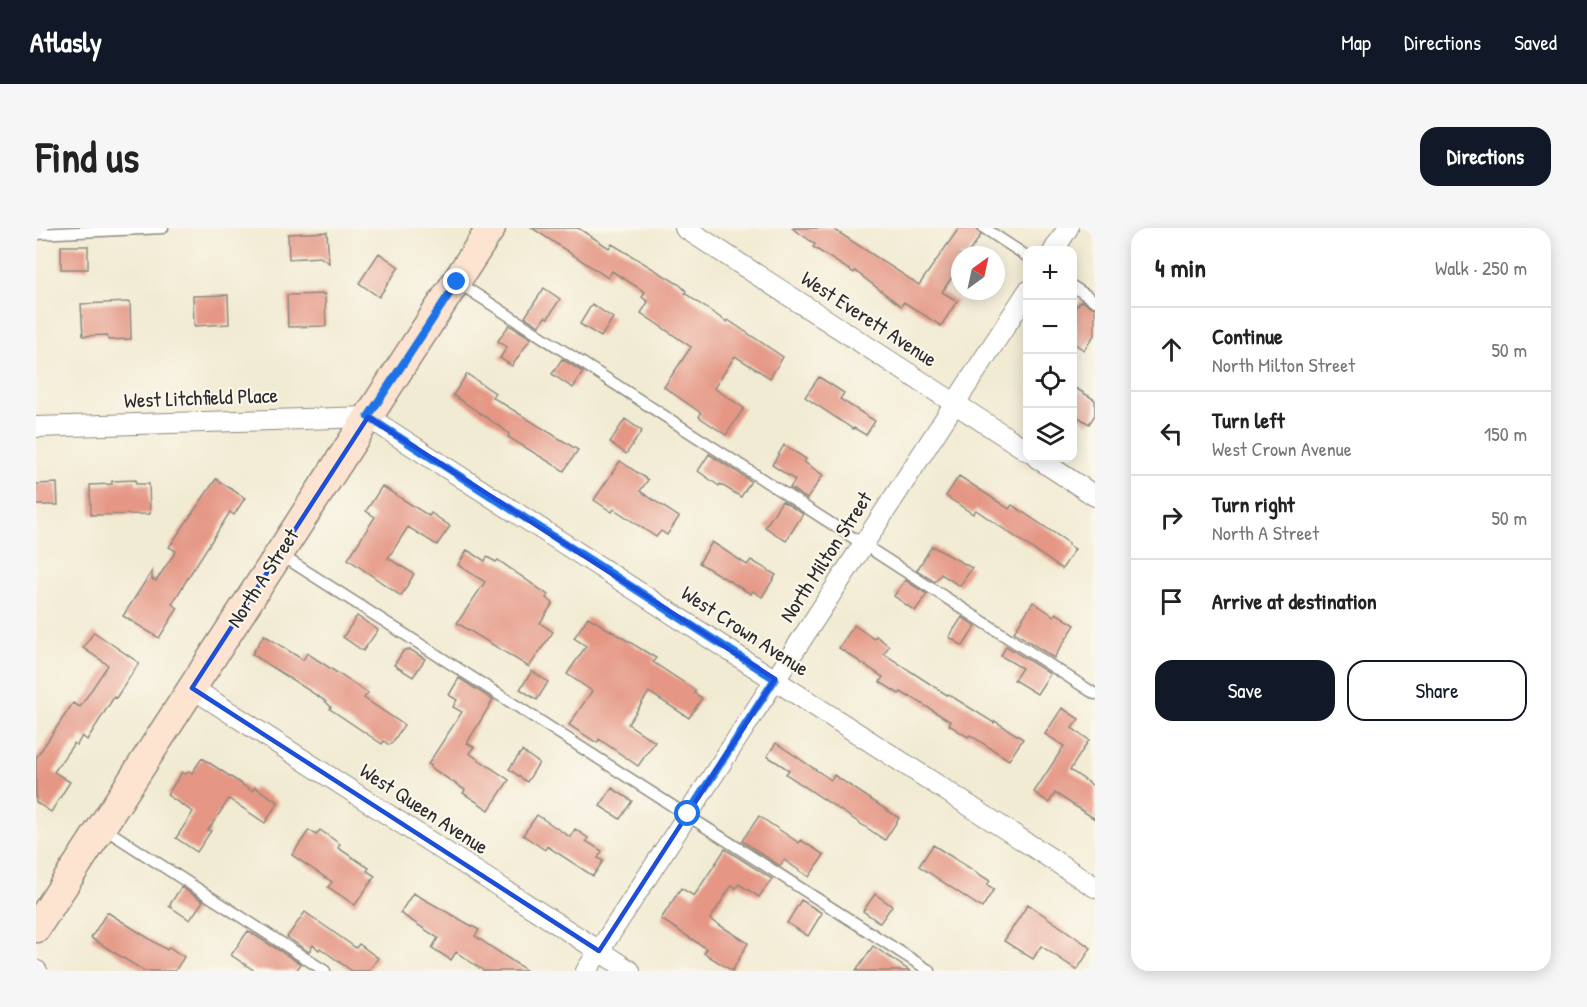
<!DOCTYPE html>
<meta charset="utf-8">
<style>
:root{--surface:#fff;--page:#f6f6f6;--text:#222;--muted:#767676;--line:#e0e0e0;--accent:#111827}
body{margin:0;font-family:"Patrick Hand",sans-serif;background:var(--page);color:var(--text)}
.controls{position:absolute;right:18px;top:18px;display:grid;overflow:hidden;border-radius:12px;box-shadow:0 3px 15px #0003}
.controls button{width:54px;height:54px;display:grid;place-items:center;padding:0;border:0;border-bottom:2px solid var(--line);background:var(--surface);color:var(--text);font:30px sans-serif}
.compass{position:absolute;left:915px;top:18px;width:54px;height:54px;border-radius:50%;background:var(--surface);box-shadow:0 3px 15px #0003;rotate:33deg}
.stop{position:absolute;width:18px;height:18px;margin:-14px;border:4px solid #1a73e8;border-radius:50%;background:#fff}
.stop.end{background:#1a73e8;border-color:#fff;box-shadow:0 2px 6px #0008}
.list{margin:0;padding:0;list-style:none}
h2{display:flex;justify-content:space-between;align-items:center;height:78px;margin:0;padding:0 24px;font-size:26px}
h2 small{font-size:20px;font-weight:400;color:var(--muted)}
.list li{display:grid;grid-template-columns:39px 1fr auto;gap:18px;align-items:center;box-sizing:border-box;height:84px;padding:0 24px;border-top:2px solid var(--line)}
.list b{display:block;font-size:22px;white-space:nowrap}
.list p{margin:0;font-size:20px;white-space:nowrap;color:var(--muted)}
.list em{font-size:20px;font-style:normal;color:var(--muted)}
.actions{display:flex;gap:12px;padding:18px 24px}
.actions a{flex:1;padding:14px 0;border:2px solid var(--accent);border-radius:18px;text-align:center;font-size:21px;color:var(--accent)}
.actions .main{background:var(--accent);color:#fff}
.icon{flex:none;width:33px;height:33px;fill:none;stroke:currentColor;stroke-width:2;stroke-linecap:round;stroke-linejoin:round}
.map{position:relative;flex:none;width:1059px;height:743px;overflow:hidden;border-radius:18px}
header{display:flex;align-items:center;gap:36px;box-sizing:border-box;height:84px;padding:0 30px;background:var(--accent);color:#fff}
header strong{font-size:28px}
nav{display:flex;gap:33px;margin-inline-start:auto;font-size:21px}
.intro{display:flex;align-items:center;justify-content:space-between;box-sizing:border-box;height:144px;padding:0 36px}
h1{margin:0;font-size:42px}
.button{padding:15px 27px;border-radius:18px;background:var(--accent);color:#fff;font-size:21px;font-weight:700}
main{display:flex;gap:36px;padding:0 36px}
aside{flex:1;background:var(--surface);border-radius:18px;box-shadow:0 3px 15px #0003}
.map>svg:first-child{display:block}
.building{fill:#e59684}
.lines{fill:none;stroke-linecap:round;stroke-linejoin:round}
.lane-casing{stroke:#8e8b7f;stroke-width:13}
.street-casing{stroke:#8e8b7f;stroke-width:22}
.secondary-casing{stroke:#8e8b7f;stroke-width:31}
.lane{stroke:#fff;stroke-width:10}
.street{stroke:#fff;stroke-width:20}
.secondary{stroke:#fde4d1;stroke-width:28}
.route{stroke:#1a73e8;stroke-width:8}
.marked{fill:none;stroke:#1d4ed8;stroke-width:4.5;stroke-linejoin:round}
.labels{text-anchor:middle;stroke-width:4.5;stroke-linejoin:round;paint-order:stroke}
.street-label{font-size:21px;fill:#2b2b2b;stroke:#fbf7ec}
</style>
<header>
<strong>Atlasly</strong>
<nav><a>Map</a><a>Directions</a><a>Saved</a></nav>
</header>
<div class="intro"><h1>Find us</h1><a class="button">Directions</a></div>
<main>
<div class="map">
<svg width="1059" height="743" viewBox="0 0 1059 743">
<rect width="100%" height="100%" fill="#fbf7ec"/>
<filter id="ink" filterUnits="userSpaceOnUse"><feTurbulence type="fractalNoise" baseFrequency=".0167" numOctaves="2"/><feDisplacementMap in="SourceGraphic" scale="12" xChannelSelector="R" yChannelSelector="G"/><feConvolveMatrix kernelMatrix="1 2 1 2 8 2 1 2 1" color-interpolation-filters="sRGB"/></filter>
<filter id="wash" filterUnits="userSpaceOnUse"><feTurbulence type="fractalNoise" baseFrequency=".008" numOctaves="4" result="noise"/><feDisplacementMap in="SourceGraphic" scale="24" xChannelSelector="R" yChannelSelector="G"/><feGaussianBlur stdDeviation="1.35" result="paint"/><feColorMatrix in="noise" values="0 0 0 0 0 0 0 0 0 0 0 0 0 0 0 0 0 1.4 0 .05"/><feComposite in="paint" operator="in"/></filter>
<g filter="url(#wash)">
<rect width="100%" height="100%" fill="#f2ebd3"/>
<g id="blocks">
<path class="building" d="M 496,0 L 542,0 L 573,20 L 576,16 L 644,57 L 650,63 L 649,65 L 661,74 L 691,94 L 692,92 L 747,129 L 734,150 L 699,128 L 678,160 L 708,180 L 690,207 L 663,189 L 665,185 L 628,159 L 655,119 L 605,85 L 612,74 L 606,69 L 609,64 L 576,43 L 572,50 Z
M 756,0 L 796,0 L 883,57 L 923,0 L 941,0 L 945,7 L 931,27 L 924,27 L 924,37 L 906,64 L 921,73 L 905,98 L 868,74 L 865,78 L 819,43 L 818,45 L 777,19 L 779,16 Z
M 291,4 L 293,35 L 284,29 L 253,31 L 252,6 Z
M 25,18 L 52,18 L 52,41 L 25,41 Z
M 343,25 L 363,39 L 343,69 L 323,55 Z
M 508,60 L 524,71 L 512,90 L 509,89 L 503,98 L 489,89 Z
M 289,66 L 290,98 L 252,99 L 251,67 Z
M 192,67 L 193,96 L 158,98 L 157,68 Z
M 1045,73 L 1059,80 L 1059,106 L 1048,122 L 1036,114 L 1036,83 Z
M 94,74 L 95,111 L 72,112 L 71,107 L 47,108 L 45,76 Z
M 556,76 L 577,90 L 565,109 L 544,96 Z
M 473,97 L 495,110 L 476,138 L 464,130 L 471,119 L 462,113 Z
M 526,131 L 547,144 L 537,160 L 516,146 Z
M 431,146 L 459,165 L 456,169 L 542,222 L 528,243 L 472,209 L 473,206 L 466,200 L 417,167 Z
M 783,149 L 808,165 L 804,171 L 839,193 L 830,207 L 818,200 L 817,201 L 769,169 Z
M 1036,158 L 1059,172 L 1059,187 L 1053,196 L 1036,185 Z
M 589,191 L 606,203 L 590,226 L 574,214 Z
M 748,217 L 770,231 L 768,234 L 787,247 L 771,271 L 754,260 L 759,252 L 736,237 Z
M 673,226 L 715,253 L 705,269 L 684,256 L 683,258 L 662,243 Z
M 584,233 L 612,252 L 604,263 L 643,289 L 631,307 L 625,303 L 620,309 L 578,281 L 576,284 L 558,272 Z
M 923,248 L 973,281 L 976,277 L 1033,315 L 1032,317 L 1039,321 L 1026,341 L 940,282 L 937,286 L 910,268 Z
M 180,251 L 209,270 L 198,287 L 194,284 L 153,348 L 136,376 L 142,380 L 123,410 L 87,388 L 116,343 L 116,351 L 120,353 L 140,323 L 133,319 Z
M 100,252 L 100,256 L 113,256 L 114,286 L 55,287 L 54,257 L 76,256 L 76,253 Z
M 21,255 L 22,277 L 0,277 L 0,256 Z
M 346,258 L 393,288 L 395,285 L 414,298 L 401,317 L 372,299 L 352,330 L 378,346 L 365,368 L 312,331 L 339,289 L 330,283 Z
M 746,273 L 767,286 L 750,313 L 729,299 Z
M 676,314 L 711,337 L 715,332 L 740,347 L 726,369 L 717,363 L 715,366 L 663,335 Z
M 896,318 L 936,340 L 924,358 L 905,346 L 899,354 L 881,342 Z
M 431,322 L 449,333 L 451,329 L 460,334 L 462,332 L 512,367 L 510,370 L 517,375 L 504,395 L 517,404 L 493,439 L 421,395 L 449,354 L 422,337 Z
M 869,352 L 891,366 L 879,383 L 858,368 Z
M 997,374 L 1018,388 L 1020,385 L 1039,397 L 1018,430 L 978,404 Z
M 321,388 L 342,402 L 327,423 L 307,409 Z
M 552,389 L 620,430 L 617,434 L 659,462 L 658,465 L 666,470 L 653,490 L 613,464 L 592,496 L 619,514 L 602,538 L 563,511 L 561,515 L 533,497 L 556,463 L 531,446 L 550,418 L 538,410 Z
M 926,389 L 940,398 L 927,418 L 913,409 Z
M 818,397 L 838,411 L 840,408 L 853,418 L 848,426 L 911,467 L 912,466 L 958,495 L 959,493 L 987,511 L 973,532 L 934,507 L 932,509 L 913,497 L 915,494 L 874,468 L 873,469 L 865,464 L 863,466 L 844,454 L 847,449 L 803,420 Z
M 58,404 L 103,435 L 80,470 L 78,469 L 51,512 L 46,508 L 41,517 L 38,515 L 18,544 L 34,554 L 15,584 L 0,574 L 0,530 L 37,475 L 44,479 L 72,437 L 47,420 Z
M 228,407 L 267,432 L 271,425 L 332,465 L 328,470 L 368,497 L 356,515 L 353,517 L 348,513 L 346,516 L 294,481 L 295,479 L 288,472 L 216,426 Z
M 970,418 L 1014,446 L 1001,466 L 978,452 L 986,440 L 965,428 Z
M 368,422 L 375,422 L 389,431 L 377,449 L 358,437 Z
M 496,443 L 512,454 L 501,472 L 484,461 Z
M 423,450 L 457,472 L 431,515 L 438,519 L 433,525 L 473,552 L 453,582 L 427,565 L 429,562 L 394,539 L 395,537 L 392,536 L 426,484 L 417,479 L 421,472 L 413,467 Z
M 1026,480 L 1043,491 L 1036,500 L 1053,512 L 1034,542 L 1059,559 L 1059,591 L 1019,565 L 1013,575 L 998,564 L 1028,518 L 1009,506 Z
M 740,515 L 795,552 L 798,547 L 863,590 L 849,612 L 750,546 L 753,542 L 731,528 Z
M 486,523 L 503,535 L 491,554 L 473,541 Z
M 166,530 L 216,563 L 219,559 L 242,574 L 229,595 L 193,571 L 172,602 L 175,603 L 161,624 L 140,610 L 157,584 L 131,567 L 146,544 L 150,546 L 153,543 L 156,545 Z
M 576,560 L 596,573 L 584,591 L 564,578 Z
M 501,587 L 534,609 L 539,601 L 552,610 L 550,613 L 566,623 L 562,630 L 567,633 L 557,648 L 511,618 L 509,622 L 487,607 Z
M 723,588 L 763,615 L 765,612 L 788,627 L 773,649 L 748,632 L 744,638 L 706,613 Z
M 273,602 L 280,607 L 284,602 L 304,616 L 302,620 L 333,640 L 331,643 L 339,648 L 319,677 L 292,659 L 296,654 L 256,627 Z
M 897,617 L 954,653 L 951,657 L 958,661 L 946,680 L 883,638 Z
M 689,621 L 736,651 L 723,669 L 703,656 L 700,660 L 696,657 L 674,691 L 712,715 L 696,743 L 668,725 L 671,721 L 625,691 L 645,660 L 658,668 Z
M 145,659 L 167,673 L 154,692 L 133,678 Z
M 377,665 L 443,702 L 439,708 L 491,743 L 448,743 L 420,724 L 415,732 L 396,720 L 402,710 L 364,685 Z
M 839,666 L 856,678 L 844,695 L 827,683 Z
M 765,672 L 786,685 L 772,708 L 751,695 Z
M 992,676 L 1055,720 L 1041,742 L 1005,718 L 997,731 L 968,713 Z
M 71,684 L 131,722 L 133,719 L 148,729 L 139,743 L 108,743 L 55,710 Z
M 269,684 L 320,720 L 323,716 L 342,730 L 333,743 L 316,743 L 284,720 L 283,722 L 277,717 L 273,724 L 251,709 Z
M 212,703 L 265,736 L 260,743 L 219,743 L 195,727 Z
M 837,718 L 874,743 L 820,743 Z"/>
</g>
</g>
<g filter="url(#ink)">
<use href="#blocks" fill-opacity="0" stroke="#8e8b7f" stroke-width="1.5"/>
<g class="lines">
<defs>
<path id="lane" d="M 948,0 L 992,29
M 0,6 L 127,0
M 421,54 L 1059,466
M 1036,58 L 1059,73
M 245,327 L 894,743
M 66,599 L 289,743"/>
<path id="street" d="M 649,0 L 992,223
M 1018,22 L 1032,0
M 0,199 L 332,189 L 1059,659
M 1001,230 L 1059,268
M 156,460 L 594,743
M 0,743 L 1,743
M 550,743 L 992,63"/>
<path id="secondary" d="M 0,700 L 455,0"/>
</defs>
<use href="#lane" class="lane-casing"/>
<use href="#street" class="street-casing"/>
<use href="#secondary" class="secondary-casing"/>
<use href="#lane" class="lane"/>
<use href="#street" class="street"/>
<use href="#secondary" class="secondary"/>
</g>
</g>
<g class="lines" filter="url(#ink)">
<path class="route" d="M 421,54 L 332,189 L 739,451 L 652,586"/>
</g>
<path class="marked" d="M 332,189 L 739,451 L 563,723 L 156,460 Z"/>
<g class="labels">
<g class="street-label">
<text transform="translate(833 91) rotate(33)" y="7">West Everett Avenue</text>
<text transform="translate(165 170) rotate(-2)" y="7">West Litchfield Place</text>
<text transform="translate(790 329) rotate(-57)" y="7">North Milton Street</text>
<text transform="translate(227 350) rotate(-57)" y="7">North A Street</text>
<text transform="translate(709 403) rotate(33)" y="7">West Crown Avenue</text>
<text transform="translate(388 581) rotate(33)" y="7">West Queen Avenue</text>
</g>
</g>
</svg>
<div class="controls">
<button>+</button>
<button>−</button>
<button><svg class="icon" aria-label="locate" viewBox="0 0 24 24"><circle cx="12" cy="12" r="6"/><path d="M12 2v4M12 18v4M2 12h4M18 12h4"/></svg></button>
<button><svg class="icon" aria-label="layers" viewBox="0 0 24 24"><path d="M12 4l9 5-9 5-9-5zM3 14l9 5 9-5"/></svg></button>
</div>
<svg class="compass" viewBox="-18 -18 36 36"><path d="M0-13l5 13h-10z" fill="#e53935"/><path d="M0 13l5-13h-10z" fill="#767676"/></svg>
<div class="stop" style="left:652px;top:586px"></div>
<div class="stop end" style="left:421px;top:54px"></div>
</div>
<aside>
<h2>4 min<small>Walk · 250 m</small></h2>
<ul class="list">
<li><svg class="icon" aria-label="ahead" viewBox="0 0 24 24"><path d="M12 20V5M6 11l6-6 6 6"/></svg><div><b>Continue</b><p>North Milton Street</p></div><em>50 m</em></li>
<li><svg class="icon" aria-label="left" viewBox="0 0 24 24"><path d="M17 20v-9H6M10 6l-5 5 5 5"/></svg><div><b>Turn left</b><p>West Crown Avenue</p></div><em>150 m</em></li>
<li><svg class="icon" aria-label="right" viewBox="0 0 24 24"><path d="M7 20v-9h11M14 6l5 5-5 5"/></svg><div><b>Turn right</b><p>North A Street</p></div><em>50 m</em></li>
<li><svg class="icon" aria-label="arrive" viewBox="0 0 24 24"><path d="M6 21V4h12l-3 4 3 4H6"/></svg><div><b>Arrive at destination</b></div></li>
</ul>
<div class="actions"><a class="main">Save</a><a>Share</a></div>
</aside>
</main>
